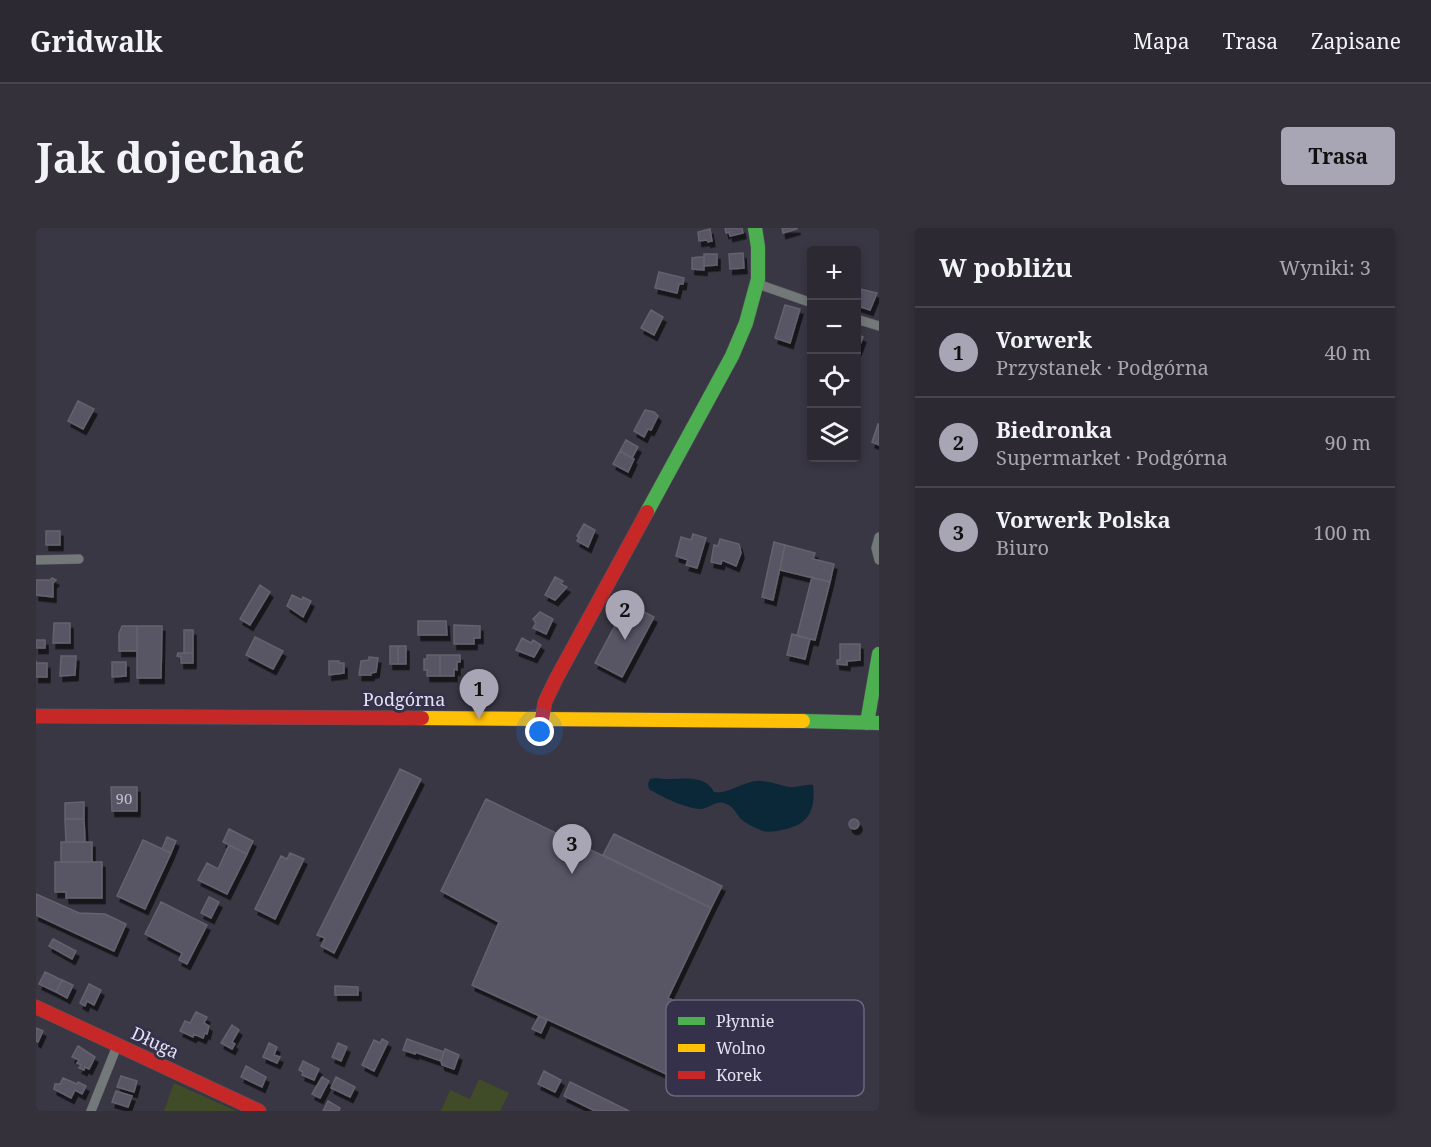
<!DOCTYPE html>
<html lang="pl">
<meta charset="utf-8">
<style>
:root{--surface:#2c2933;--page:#34313b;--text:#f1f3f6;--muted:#a6a6ac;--line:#48454e;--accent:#a8a6b5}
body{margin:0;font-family:"Noto Serif",serif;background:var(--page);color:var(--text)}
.controls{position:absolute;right:18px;top:18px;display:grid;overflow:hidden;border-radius:6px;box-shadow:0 3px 9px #0003}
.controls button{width:54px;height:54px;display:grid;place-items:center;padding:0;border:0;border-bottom:2px solid var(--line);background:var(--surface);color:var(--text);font:30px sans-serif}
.you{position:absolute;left:504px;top:504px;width:21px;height:21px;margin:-15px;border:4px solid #fff;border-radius:50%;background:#1a73e8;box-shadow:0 0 0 9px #1a73e833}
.badge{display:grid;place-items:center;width:39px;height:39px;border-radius:50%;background:var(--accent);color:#111;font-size:20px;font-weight:700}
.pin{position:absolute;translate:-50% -50px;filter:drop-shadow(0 2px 3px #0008)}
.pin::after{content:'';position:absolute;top:32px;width:21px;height:18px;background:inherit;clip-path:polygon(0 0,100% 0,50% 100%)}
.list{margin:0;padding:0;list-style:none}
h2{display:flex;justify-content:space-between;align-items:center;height:78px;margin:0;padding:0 24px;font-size:26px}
h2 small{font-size:20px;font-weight:400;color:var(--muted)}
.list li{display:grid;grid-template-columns:39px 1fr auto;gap:18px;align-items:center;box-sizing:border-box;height:90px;padding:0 24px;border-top:2px solid var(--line)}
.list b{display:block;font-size:22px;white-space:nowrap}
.list p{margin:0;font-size:20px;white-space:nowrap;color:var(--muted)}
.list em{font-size:20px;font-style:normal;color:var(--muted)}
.icon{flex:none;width:33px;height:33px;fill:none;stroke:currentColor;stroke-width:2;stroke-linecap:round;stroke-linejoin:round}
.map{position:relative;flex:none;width:843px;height:883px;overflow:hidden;border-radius:6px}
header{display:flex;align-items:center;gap:36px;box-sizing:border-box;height:84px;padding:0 30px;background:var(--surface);border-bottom:2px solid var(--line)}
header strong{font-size:28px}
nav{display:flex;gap:33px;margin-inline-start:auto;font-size:21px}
.intro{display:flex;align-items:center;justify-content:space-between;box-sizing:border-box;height:144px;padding:0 36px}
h1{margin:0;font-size:42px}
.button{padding:15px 27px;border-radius:6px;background:var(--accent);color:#111;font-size:21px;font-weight:700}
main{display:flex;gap:36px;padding:0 36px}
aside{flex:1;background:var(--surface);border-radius:6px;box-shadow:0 3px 9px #0003}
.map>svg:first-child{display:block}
.green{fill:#404b27}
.water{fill:#0a2838}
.building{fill:#595565;stroke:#65626e;stroke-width:1.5;filter:url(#shadow)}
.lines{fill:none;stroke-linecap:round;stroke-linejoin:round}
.street-casing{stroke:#56535f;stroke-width:10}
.fast-casing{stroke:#56535f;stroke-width:15}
.slow-casing{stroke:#56535f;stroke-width:15}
.jam-casing{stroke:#56535f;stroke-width:15}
.street{stroke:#737878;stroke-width:9}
.fast{stroke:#4caf50;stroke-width:14}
.slow{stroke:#ffc107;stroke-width:14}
.jam{stroke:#c62828;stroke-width:14}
.labels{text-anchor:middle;stroke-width:6;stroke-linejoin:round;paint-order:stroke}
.number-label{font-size:15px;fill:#c1bfcf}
.street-label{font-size:18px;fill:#e4e2f2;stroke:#36314a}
.key{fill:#36314a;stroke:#6a667c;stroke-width:1.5}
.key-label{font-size:16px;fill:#e4e2f2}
</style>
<header>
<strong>Gridwalk</strong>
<nav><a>Mapa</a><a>Trasa</a><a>Zapisane</a></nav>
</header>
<div class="intro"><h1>Jak dojechać</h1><a class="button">Trasa</a></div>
<main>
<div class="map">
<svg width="843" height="883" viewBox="0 0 843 883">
<defs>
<filter id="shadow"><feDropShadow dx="3" dy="5.5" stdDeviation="0" flood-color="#0009"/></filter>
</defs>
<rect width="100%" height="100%" fill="#3a3744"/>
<path class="green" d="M 443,851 L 473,865 L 464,883 L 405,883 L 414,862 L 434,871 Z
M 138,855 L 200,883 L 128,883 Z"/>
<path class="water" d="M 620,550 C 639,554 667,543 678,564 C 690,567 707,554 720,553 C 732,552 742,557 753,559 C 761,560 769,556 777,557 C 780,583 772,598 745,602 C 737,604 730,605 722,601 C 717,599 711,596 706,592 C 700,587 699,579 690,576 C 680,571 674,581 664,581 C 651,581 624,568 613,561 L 612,556 L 614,551 Z"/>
<path class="building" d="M 689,0 L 706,0 L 707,5 L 694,8 L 693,4 L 690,5 Z
M 746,0 L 761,0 L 761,1 L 747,5 Z
M 674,1 L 676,13 L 672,14 L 671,12 L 663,13 L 662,4 Z
M 707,25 L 708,40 L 694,41 L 693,26 Z
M 668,26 L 681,26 L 681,37 L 668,38 Z
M 663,29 L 668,29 L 668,42 L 656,41 L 656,30 Z
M 623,44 L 648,50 L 647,56 L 643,56 L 641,65 L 619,60 Z
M 820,60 L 841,65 L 834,82 L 822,78 L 824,73 L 820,70 Z
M 749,77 L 764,81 L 754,115 L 739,110 Z
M 615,82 L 627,89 L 618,107 L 605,100 Z
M 820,106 L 827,109 L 822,122 L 820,121 Z
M 42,173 L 58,181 L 47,201 L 32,193 Z
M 609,182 L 618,184 L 622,188 L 615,202 L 612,201 L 608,209 L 598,203 Z
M 842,196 L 843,196 L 843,217 L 836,214 Z
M 590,212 L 602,219 L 596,230 L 584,223 Z
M 584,223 L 598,231 L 592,244 L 577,236 Z
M 548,296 L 559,302 L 552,319 L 541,313 L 543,309 L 541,308 Z
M 10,303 L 24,303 L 24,317 L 10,317 Z
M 657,306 L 670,310 L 661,340 L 650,337 L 652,332 L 640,328 L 645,309 L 655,312 Z
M 684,311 L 703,316 L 705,325 L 700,338 L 686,332 L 685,336 L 675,334 L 678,317 L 682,318 Z
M 738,314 L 749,317 L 737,372 L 726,369 Z
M 749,317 L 779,325 L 777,331 L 798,336 L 794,354 L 744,342 Z
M 519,349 L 527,353 L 525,356 L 531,359 L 519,372 L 509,367 Z
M 776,349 L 794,354 L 779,412 L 761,408 Z
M 16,350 L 20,352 L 17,355 L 17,369 L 0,367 L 0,352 L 14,352 Z
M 224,357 L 234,364 L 214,397 L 204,391 Z
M 256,367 L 266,372 L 267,369 L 275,373 L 267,389 L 251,378 Z
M 591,375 L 618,389 L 586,449 L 559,435 Z
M 504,384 L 517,391 L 510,406 L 497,400 L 500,395 L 497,391 Z
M 382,393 L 410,393 L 411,407 L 382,407 Z
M 18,395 L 34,395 L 34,415 L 17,415 Z
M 418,397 L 444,398 L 444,410 L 438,410 L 438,416 L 418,416 Z
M 86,398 L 101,398 L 101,423 L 83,423 L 83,406 Z
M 101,398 L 126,398 L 125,450 L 101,450 Z
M 148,402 L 157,402 L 157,425 L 148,425 Z
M 756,406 L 774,411 L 769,431 L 751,427 Z
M 219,409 L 247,423 L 237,441 L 210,427 Z
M 486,410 L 495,415 L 497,412 L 505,417 L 498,429 L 480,422 Z
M 0,412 L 9,412 L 9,420 L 0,420 Z
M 804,416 L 824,416 L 824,432 L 811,433 L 811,437 L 801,436 L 801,432 L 804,432 Z
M 354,418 L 362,418 L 362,436 L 354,436 Z
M 362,418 L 370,418 L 370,436 L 362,436 Z
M 142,425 L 157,425 L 157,435 L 145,435 L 145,429 L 141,428 Z
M 391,427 L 404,427 L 404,448 L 391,448 L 391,442 L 388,442 L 388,431 L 391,431 Z
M 404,427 L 424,427 L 424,434 L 421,434 L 421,442 L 418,441 L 418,448 L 404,448 Z
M 25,428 L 40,428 L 39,447 L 24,448 Z
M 333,429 L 342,430 L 340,444 L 335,445 L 335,447 L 323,447 L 325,433 L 333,432 Z
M 0,432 L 0,435 L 11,435 L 11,449 L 0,449 Z
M 293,433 L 303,433 L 303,435 L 308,435 L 308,445 L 293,447 Z
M 76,434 L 90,434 L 90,448 L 76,449 Z
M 364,541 L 385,551 L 298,725 L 285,718 L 289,710 L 281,707 Z
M 75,559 L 101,559 L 101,583 L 76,583 Z
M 450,571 L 675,680 L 632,770 L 681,792 L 652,856 L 436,757 L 463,694 L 405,663 Z
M 48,574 L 48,591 L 29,591 L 29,575 Z
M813 596a5 5 0 1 1 10 0a5 5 0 1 1-10 0Z
M 29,591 L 48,591 L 49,614 L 30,614 Z
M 193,601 L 217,613 L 211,626 L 187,614 Z
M 578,606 L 686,658 L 675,680 L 567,627 Z
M 131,609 L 140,613 L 135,625 L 126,621 Z
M 107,612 L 135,625 L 109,681 L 81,668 Z
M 25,614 L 56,614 L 56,634 L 25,634 Z
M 193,617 L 211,626 L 191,666 L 162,652 L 171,635 L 182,641 Z
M 254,625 L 268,631 L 239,691 L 219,681 L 245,628 L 251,631 Z
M 19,634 L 66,634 L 66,670 L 30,670 L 30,664 L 19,664 Z
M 0,666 L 43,685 L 69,686 L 90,696 L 78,723 L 0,687 Z
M 173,669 L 183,674 L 175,690 L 165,685 Z
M 125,674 L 171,697 L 151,736 L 143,732 L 146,725 L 109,706 Z
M 17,711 L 40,723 L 36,731 L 13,718 Z
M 9,744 L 26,752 L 20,764 L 3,756 Z
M 26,752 L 37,757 L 31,770 L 20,764 Z
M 53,756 L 65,762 L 58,777 L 51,773 L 49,778 L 44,775 Z
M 299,758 L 322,759 L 322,767 L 299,767 Z
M 160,784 L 171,789 L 168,795 L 173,798 L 171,806 L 169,805 L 167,810 L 158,806 L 157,809 L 144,803 L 149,793 L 154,795 Z
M 503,788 L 511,792 L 505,805 L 496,801 Z
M 196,797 L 203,802 L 196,814 L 199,816 L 196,821 L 185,815 Z
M 0,800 L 7,803 L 2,814 L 0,813 Z
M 346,811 L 352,814 L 338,843 L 326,837 L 338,812 L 344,815 Z
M 371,811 L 408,824 L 405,833 L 379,824 L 379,826 L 367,822 Z
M 233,815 L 241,819 L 238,827 L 244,829 L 241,835 L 227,829 Z
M 302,815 L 311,819 L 305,833 L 296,829 Z
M 42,818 L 59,829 L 53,841 L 49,839 L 48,842 L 43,840 L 45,837 L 41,835 L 43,832 L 36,829 Z
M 409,821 L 423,827 L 418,841 L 406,837 L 405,833 Z
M 267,833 L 283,841 L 278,852 L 266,847 L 267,844 L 263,842 Z
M 210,838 L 230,849 L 226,859 L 205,849 Z
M 508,843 L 525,852 L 519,864 L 502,856 Z
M 85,848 L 101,853 L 98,864 L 81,859 Z
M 286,849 L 293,853 L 284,870 L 276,866 Z
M 300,849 L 319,859 L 314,869 L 295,860 Z
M 27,850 L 41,856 L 42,854 L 50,858 L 46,866 L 39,862 L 35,870 L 18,861 L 19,856 L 24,856 Z
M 534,854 L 593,883 L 559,883 L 528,868 Z
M 80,863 L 96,868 L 92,879 L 76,874 Z
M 292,873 L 304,880 L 303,883 L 287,883 Z"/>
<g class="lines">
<defs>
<path id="street" d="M 722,56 L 776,75
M 820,91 L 843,98
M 843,309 L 840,320 L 843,332
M 0,332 L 43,331
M 55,883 L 81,818"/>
<path id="fast" d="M 611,284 L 696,128 L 710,95 L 722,51 L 722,19 L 719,0
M 767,493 L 843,495
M 831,495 L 843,426"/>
<path id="slow" d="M 386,490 L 767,493"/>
<path id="jam" d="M 0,488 L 386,490
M 506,491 L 509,474 L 520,451 L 611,284
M 0,779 L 223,883"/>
</defs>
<use href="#street" class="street-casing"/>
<use href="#fast" class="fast-casing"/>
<use href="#slow" class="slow-casing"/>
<use href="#jam" class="jam-casing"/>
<use href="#street" class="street"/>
<use href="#fast" class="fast"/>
<use href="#slow" class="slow"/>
<use href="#jam" class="jam"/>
</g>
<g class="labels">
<g class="number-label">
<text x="88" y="576">90</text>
</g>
<g class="street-label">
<text x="368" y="478">Podgórna</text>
<text transform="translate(119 815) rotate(25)" y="6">Długa</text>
</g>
</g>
<rect x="630" y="772" width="198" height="96" rx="9" class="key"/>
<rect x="642" y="789" width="27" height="8" fill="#4caf50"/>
<rect x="642" y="816" width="27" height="8" fill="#ffc107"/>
<rect x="642" y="843" width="27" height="8" fill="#c62828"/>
<g class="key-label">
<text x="680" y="799">Płynnie</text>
<text x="680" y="826">Wolno</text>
<text x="680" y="853">Korek</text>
</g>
</svg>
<div class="controls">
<button>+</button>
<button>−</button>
<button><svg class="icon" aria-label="locate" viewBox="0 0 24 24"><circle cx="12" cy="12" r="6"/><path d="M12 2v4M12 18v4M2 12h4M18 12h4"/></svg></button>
<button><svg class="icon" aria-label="layers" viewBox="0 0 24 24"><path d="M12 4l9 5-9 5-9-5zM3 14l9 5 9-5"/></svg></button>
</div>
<div class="you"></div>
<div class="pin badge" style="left:443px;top:491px">1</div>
<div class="pin badge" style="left:589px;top:412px">2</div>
<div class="pin badge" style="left:536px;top:646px">3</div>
</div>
<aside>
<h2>W pobliżu<small>Wyniki: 3</small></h2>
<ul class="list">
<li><span class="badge">1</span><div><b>Vorwerk</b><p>Przystanek · Podgórna</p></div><em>40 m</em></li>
<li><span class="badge">2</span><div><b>Biedronka</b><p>Supermarket · Podgórna</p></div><em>90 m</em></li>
<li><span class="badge">3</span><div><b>Vorwerk Polska</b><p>Biuro</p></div><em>100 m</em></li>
</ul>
</aside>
</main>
